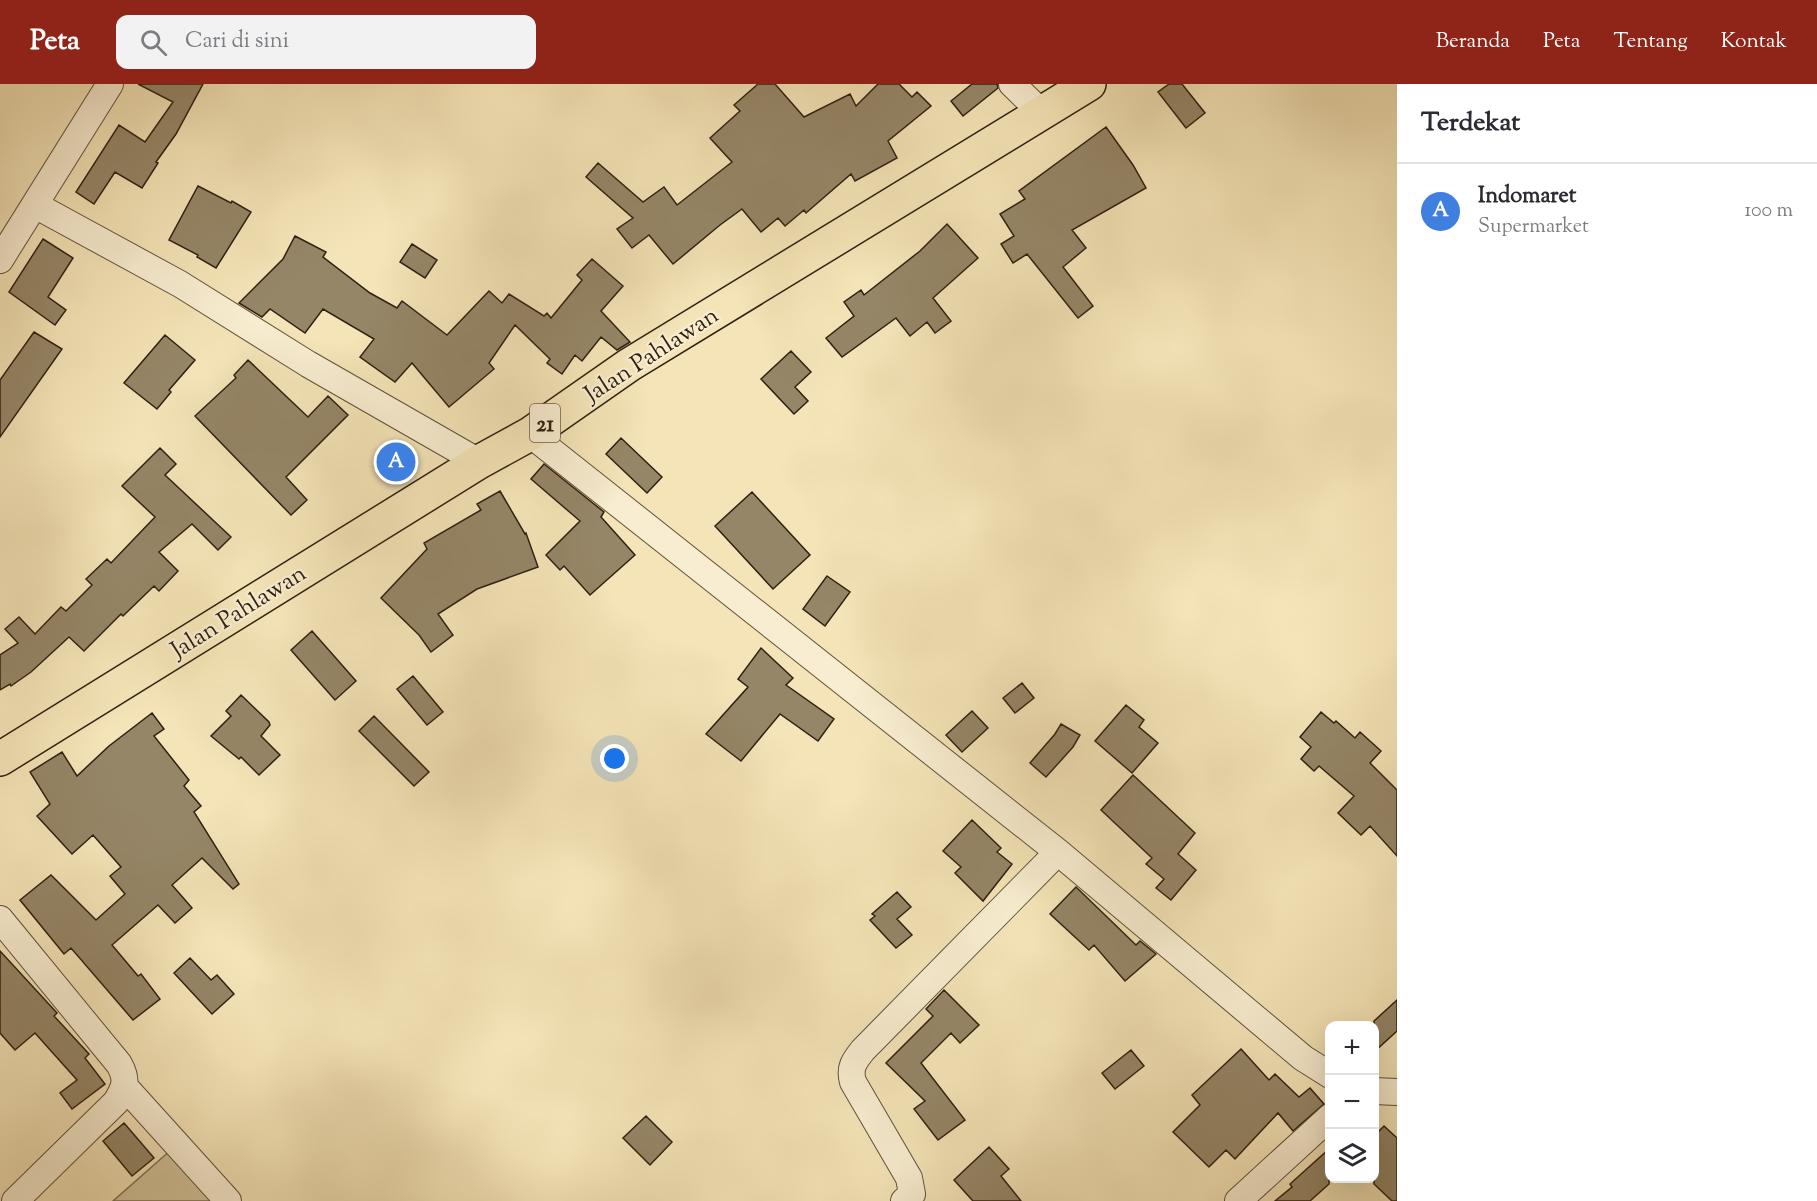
<!DOCTYPE html>
<html lang="id">
<meta charset="utf-8">
<style>
:root{--surface:#fff;--page:#f2f2f3;--text:#2b2b33;--muted:#7c7c81;--line:#e1e1e2;--accent:#8f2418}
body{margin:0;font-family:"Sorts Mill Goudy",serif;background:var(--page);color:var(--text)}
.controls{position:absolute;right:18px;bottom:18px;display:grid;overflow:hidden;border-radius:12px;box-shadow:0 6px 24px #0002}
.controls button{width:54px;height:54px;display:grid;place-items:center;padding:0;border:0;border-bottom:2px solid var(--line);background:var(--surface);color:var(--text);font:30px sans-serif}
.you{position:absolute;left:615px;top:675px;width:21px;height:21px;margin:-15px;border:4px solid #fff;border-radius:50%;background:#1a73e8;box-shadow:0 0 0 9px #1a73e833}
.badge{display:grid;place-items:center;width:39px;height:39px;border-radius:50%;background:var(--accent);color:#fff;font-size:20px;font-weight:700}
.pin{position:absolute;translate:-50% -50%;border:3px solid #fff;box-shadow:0 2px 6px #0006}
.list{margin:0;padding:0;list-style:none}
h2{display:flex;justify-content:space-between;align-items:center;height:78px;margin:0;padding:0 24px;font-size:26px}
h2 small{font-size:20px;font-weight:400;color:var(--muted)}
.list li{display:grid;grid-template-columns:39px 1fr auto;gap:18px;align-items:center;box-sizing:border-box;height:96px;padding:0 24px;border-top:2px solid var(--line)}
.list b{display:block;font-size:22px;white-space:nowrap}
.list p{margin:0;font-size:20px;white-space:nowrap;color:var(--muted)}
.list em{font-size:20px;font-style:normal;color:var(--muted)}
.icon{flex:none;width:33px;height:33px;fill:none;stroke:currentColor;stroke-width:2;stroke-linecap:round;stroke-linejoin:round}
.map{position:relative;flex:none;width:1397px;height:1117px;overflow:hidden}
header{display:flex;align-items:center;gap:36px;box-sizing:border-box;height:84px;padding:0 30px;background:var(--accent);color:#fff}
header strong{font-size:28px}
nav{display:flex;gap:33px;margin-inline-start:auto;font-size:21px}
.search{width:420px;height:54px;background:var(--page);display:flex;align-items:center;gap:15px;box-sizing:border-box;padding:0 21px;border-radius:12px;color:var(--muted);font-size:22px}
main{display:flex}
aside{flex:1;background:var(--surface)}
.map>svg:first-child{display:block}
.green{fill:#d3c39b;stroke:#817256;stroke-width:1.5}
.building{fill:#958667;stroke:#2f2111;stroke-width:1.5}
.lines{fill:none;stroke-linecap:round;stroke-linejoin:round}
.minor-casing{stroke:#60523a;stroke-width:28}
.trunk-casing{stroke:#2f2111;stroke-width:36}
.minor{stroke:#f8edd0;stroke-width:26}
.trunk{stroke:#f4e4b7;stroke-width:33}
.labels{text-anchor:middle;stroke-width:4.5;stroke-linejoin:round;paint-order:stroke}
.shield{fill:#f8edd0;stroke:#6b5e4a;stroke-width:1.5}
.shield-label{font-size:22px;font-weight:bold;fill:#2f2111}
.street-label{font-size:24px;fill:#2f2111;stroke:#f8edd0}
</style>
<header>
<strong>Peta</strong>
<div class="search"><svg class="icon" aria-label="search" viewBox="0 0 24 24"><circle cx="10" cy="10" r="6"/><path d="M15 15l6 6"/></svg>Cari di sini</div>
<nav><a>Beranda</a><a>Peta</a><a>Tentang</a><a>Kontak</a></nav>
</header>
<main>
<div class="map">
<svg width="1397" height="1117" viewBox="0 0 1397 1117">
<rect width="100%" height="100%" fill="#f4e4b7"/>
<filter id="stains"><feTurbulence type="fractalNoise" baseFrequency=".00333" numOctaves="4"/><feColorMatrix values="0 0 0 0 .2 0 0 0 0 .09 0 0 0 0 .02 0 0 0 .5 -.17"/></filter>
<radialGradient id="worn" r=".72"><stop offset=".6" stop-color="#630" stop-opacity="0"/><stop offset="1" stop-color="#630" stop-opacity=".3"/></radialGradient>
<path class="green" d="M 180,1058 L 233,1117 L 113,1117 Z"/>
<path class="building" d="M 138,0 L 203,0 L 176,50 L 156,78 L 158,79 L 142,104 L 115,88 L 94,120 L 76,108 L 119,41 L 145,58 L 173,18 Z
M 758,0 L 775,0 L 804,33 L 850,10 L 856,22 L 878,0 L 899,0 L 912,13 L 917,8 L 931,22 L 888,57 L 897,74 L 855,97 L 851,90 L 806,129 L 804,126 L 785,142 L 778,134 L 761,148 L 742,125 L 720,141 L 673,180 L 649,151 L 632,164 L 617,145 L 633,134 L 586,93 L 598,79 L 643,118 L 664,103 L 677,121 L 732,78 L 710,54 L 740,27 L 734,21 Z
M 972,0 L 997,0 L 998,4 L 963,32 L 951,17 Z
M 1169,0 L 1182,0 L 1205,29 L 1186,44 L 1158,8 Z
M 1106,43 L 1133,81 L 1146,104 L 1072,146 L 1086,164 L 1063,183 L 1093,222 L 1078,234 L 1027,170 L 1013,179 L 1001,160 L 1014,152 L 1000,130 L 1025,115 L 1019,107 Z
M 198,102 L 231,119 L 232,117 L 251,128 L 216,184 L 197,173 L 198,171 L 169,156 Z
M 947,140 L 978,174 L 933,214 L 951,237 L 935,249 L 927,238 L 910,252 L 896,234 L 842,273 L 826,254 L 854,232 L 844,218 L 861,206 L 864,211 L 920,167 Z
M 295,152 L 326,168 L 323,173 L 370,209 L 397,224 L 402,217 L 447,251 L 489,207 L 502,219 L 509,210 L 544,232 L 547,229 L 551,234 L 582,196 L 577,191 L 592,175 L 623,202 L 601,227 L 630,258 L 617,266 L 601,253 L 582,277 L 575,271 L 562,290 L 547,279 L 550,275 L 515,241 L 489,279 L 494,285 L 449,323 L 412,279 L 395,298 L 360,273 L 374,255 L 323,225 L 305,249 L 270,225 L 262,233 L 239,219 L 283,175 Z
M 43,155 L 73,174 L 48,213 L 66,226 L 55,241 L 9,208 Z
M 412,160 L 437,176 L 425,194 L 400,178 Z
M 34,248 L 62,265 L 0,353 L 0,296 Z
M 165,251 L 195,276 L 169,306 L 171,308 L 157,325 L 124,299 Z
M 791,267 L 811,288 L 795,303 L 808,317 L 794,330 L 761,295 Z
M 248,276 L 308,333 L 328,312 L 348,331 L 286,393 L 307,416 L 291,431 L 195,332 L 236,294 L 234,291 Z
M 621,354 L 662,393 L 647,409 L 606,370 Z
M 160,364 L 176,380 L 165,391 L 231,453 L 218,466 L 192,440 L 159,468 L 178,487 L 159,507 L 154,502 L 123,532 L 121,530 L 84,567 L 69,553 L 31,588 L 11,602 L 10,600 L 0,606 L 0,571 L 18,559 L 5,545 L 19,533 L 35,550 L 61,523 L 66,527 L 92,501 L 86,495 L 107,475 L 111,479 L 155,433 L 122,402 Z
M 544,380 L 604,428 L 601,433 L 635,471 L 590,511 L 564,482 L 560,486 L 546,471 L 580,437 L 531,395 Z
M 500,407 L 525,450 L 526,449 L 538,483 L 477,505 L 438,530 L 453,551 L 431,568 L 419,551 L 381,514 L 427,465 L 424,459 L 481,426 L 477,420 Z
M 752,408 L 810,471 L 773,505 L 715,442 Z
M 827,492 L 850,508 L 825,542 L 803,525 Z
M 312,547 L 356,597 L 335,616 L 291,566 Z
M 761,564 L 793,594 L 786,601 L 834,635 L 818,657 L 780,630 L 741,677 L 706,650 L 748,603 L 738,595 Z
M 413,592 L 443,628 L 427,641 L 397,605 Z
M 1022,599 L 1034,614 L 1015,629 L 1003,614 Z
M 241,611 L 269,638 L 270,641 L 261,652 L 280,671 L 259,691 L 241,673 L 239,675 L 211,652 L 231,632 L 226,627 Z
M 1126,621 L 1144,636 L 1139,643 L 1158,659 L 1132,689 L 1095,657 Z
M 972,627 L 988,644 L 962,668 L 946,651 Z
M 1321,628 L 1334,639 L 1336,637 L 1355,654 L 1360,648 L 1381,667 L 1370,679 L 1397,706 L 1397,772 L 1370,742 L 1361,751 L 1338,729 L 1354,712 L 1319,682 L 1314,687 L 1301,675 L 1311,663 L 1300,653 Z
M 152,629 L 164,645 L 154,652 L 189,696 L 184,702 L 201,722 L 194,728 L 239,800 L 233,805 L 202,774 L 172,801 L 192,824 L 175,839 L 158,821 L 112,861 L 138,892 L 141,890 L 160,915 L 133,936 L 71,864 L 64,870 L 20,816 L 51,791 L 96,836 L 125,810 L 110,792 L 121,783 L 93,751 L 72,770 L 37,732 L 50,720 L 30,688 L 62,668 L 77,692 L 109,662 Z
M 374,632 L 429,688 L 414,702 L 359,647 Z
M 1061,640 L 1080,651 L 1073,663 L 1046,693 L 1030,679 L 1055,650 Z
M 1133,691 L 1195,749 L 1178,770 L 1196,786 L 1171,816 L 1156,804 L 1164,795 L 1146,780 L 1152,774 L 1101,726 Z
M 972,736 L 1001,764 L 997,768 L 1012,780 L 983,817 L 955,789 L 961,783 L 943,767 Z
M 1076,803 L 1136,861 L 1140,857 L 1156,870 L 1125,897 L 1094,861 L 1089,866 L 1050,830 Z
M 897,808 L 911,823 L 897,835 L 912,851 L 896,864 L 870,836 L 875,832 L 872,830 Z
M 0,867 L 57,929 L 54,932 L 89,970 L 85,974 L 105,1000 L 72,1025 L 60,1009 L 77,996 L 35,949 L 15,966 L 0,949 Z
M 190,874 L 211,896 L 217,891 L 234,910 L 212,930 L 174,889 Z
M 944,906 L 979,941 L 960,959 L 951,949 L 921,979 L 965,1036 L 938,1056 L 914,1025 L 925,1017 L 886,979 L 933,932 L 926,925 Z
M 1397,916 L 1397,947 L 1374,968 L 1374,937 Z
M 1241,965 L 1269,996 L 1275,990 L 1299,1013 L 1310,1004 L 1324,1020 L 1293,1047 L 1278,1029 L 1235,1075 L 1226,1066 L 1209,1083 L 1173,1048 L 1200,1021 L 1192,1011 Z
M 1131,966 L 1144,982 L 1115,1005 L 1102,989 Z
M 646,1032 L 672,1058 L 650,1081 L 623,1054 Z
M 124,1039 L 154,1074 L 132,1092 L 103,1057 Z
M 1384,1042 L 1397,1054 L 1397,1117 L 1392,1117 L 1374,1100 L 1374,1052 Z
M 989,1063 L 1009,1085 L 1001,1092 L 1021,1117 L 973,1117 L 954,1096 Z
M 1329,1065 L 1329,1100 L 1310,1117 L 1275,1117 L 1292,1103 L 1290,1100 Z"/>
<g class="lines">
<defs>
<path id="minor" d="M 1012,0 L 1042,29
M 35,121 L 180,200 L 308,280 L 479,378
M 0,176 L 110,0
M 530,350 L 1058,768 L 1303,974 L 1330,991
M 0,835 L 119,980 C 128,996 125,1003 116,1018 L 15,1117
M 125,1003 L 228,1117
M 1374,1007 L 1397,1008
M 904,1117 L 912,1110 L 909,1094 L 853,998 C 849,984 854,977 863,966 L 1058,768
M 1238,1117 L 1330,1033"/>
<path id="trunk" d="M 0,675 L 479,378 L 530,350 L 629,281 L 1089,0"/>
</defs>
<use href="#minor" class="minor-casing"/>
<use href="#trunk" class="trunk-casing"/>
<use href="#minor" class="minor"/>
<use href="#trunk" class="trunk"/>
</g>
<g class="labels">
<rect class="shield" x="530" y="320" width="30" height="38" rx="4.5"/>
<g class="shield-label">
<text x="545" y="347">21</text>
</g>
<g class="street-label">
<text transform="translate(651 270) rotate(-33)" y="8">Jalan Pahlawan</text>
<text transform="translate(238 527) rotate(-32)" y="8">Jalan Pahlawan</text>
</g>
</g>
<rect width="100%" height="100%" filter="url(#stains)"/>
<rect width="100%" height="100%" fill="url(#worn)"/>
</svg>
<div class="controls">
<button>+</button>
<button>−</button>
<button><svg class="icon" aria-label="layers" viewBox="0 0 24 24"><path d="M12 4l9 5-9 5-9-5zM3 14l9 5 9-5"/></svg></button>
</div>
<div class="you"></div>
<div class="pin badge" style="left:396px;top:378px;background:#3f7fe0">A</div>
</div>
<aside>
<h2>Terdekat<small></small></h2>
<ul class="list">
<li><span class="badge" style="background:#3f7fe0">A</span><div><b>Indomaret</b><p>Supermarket</p></div><em>100 m</em></li>
</ul>
</aside>
</main>
